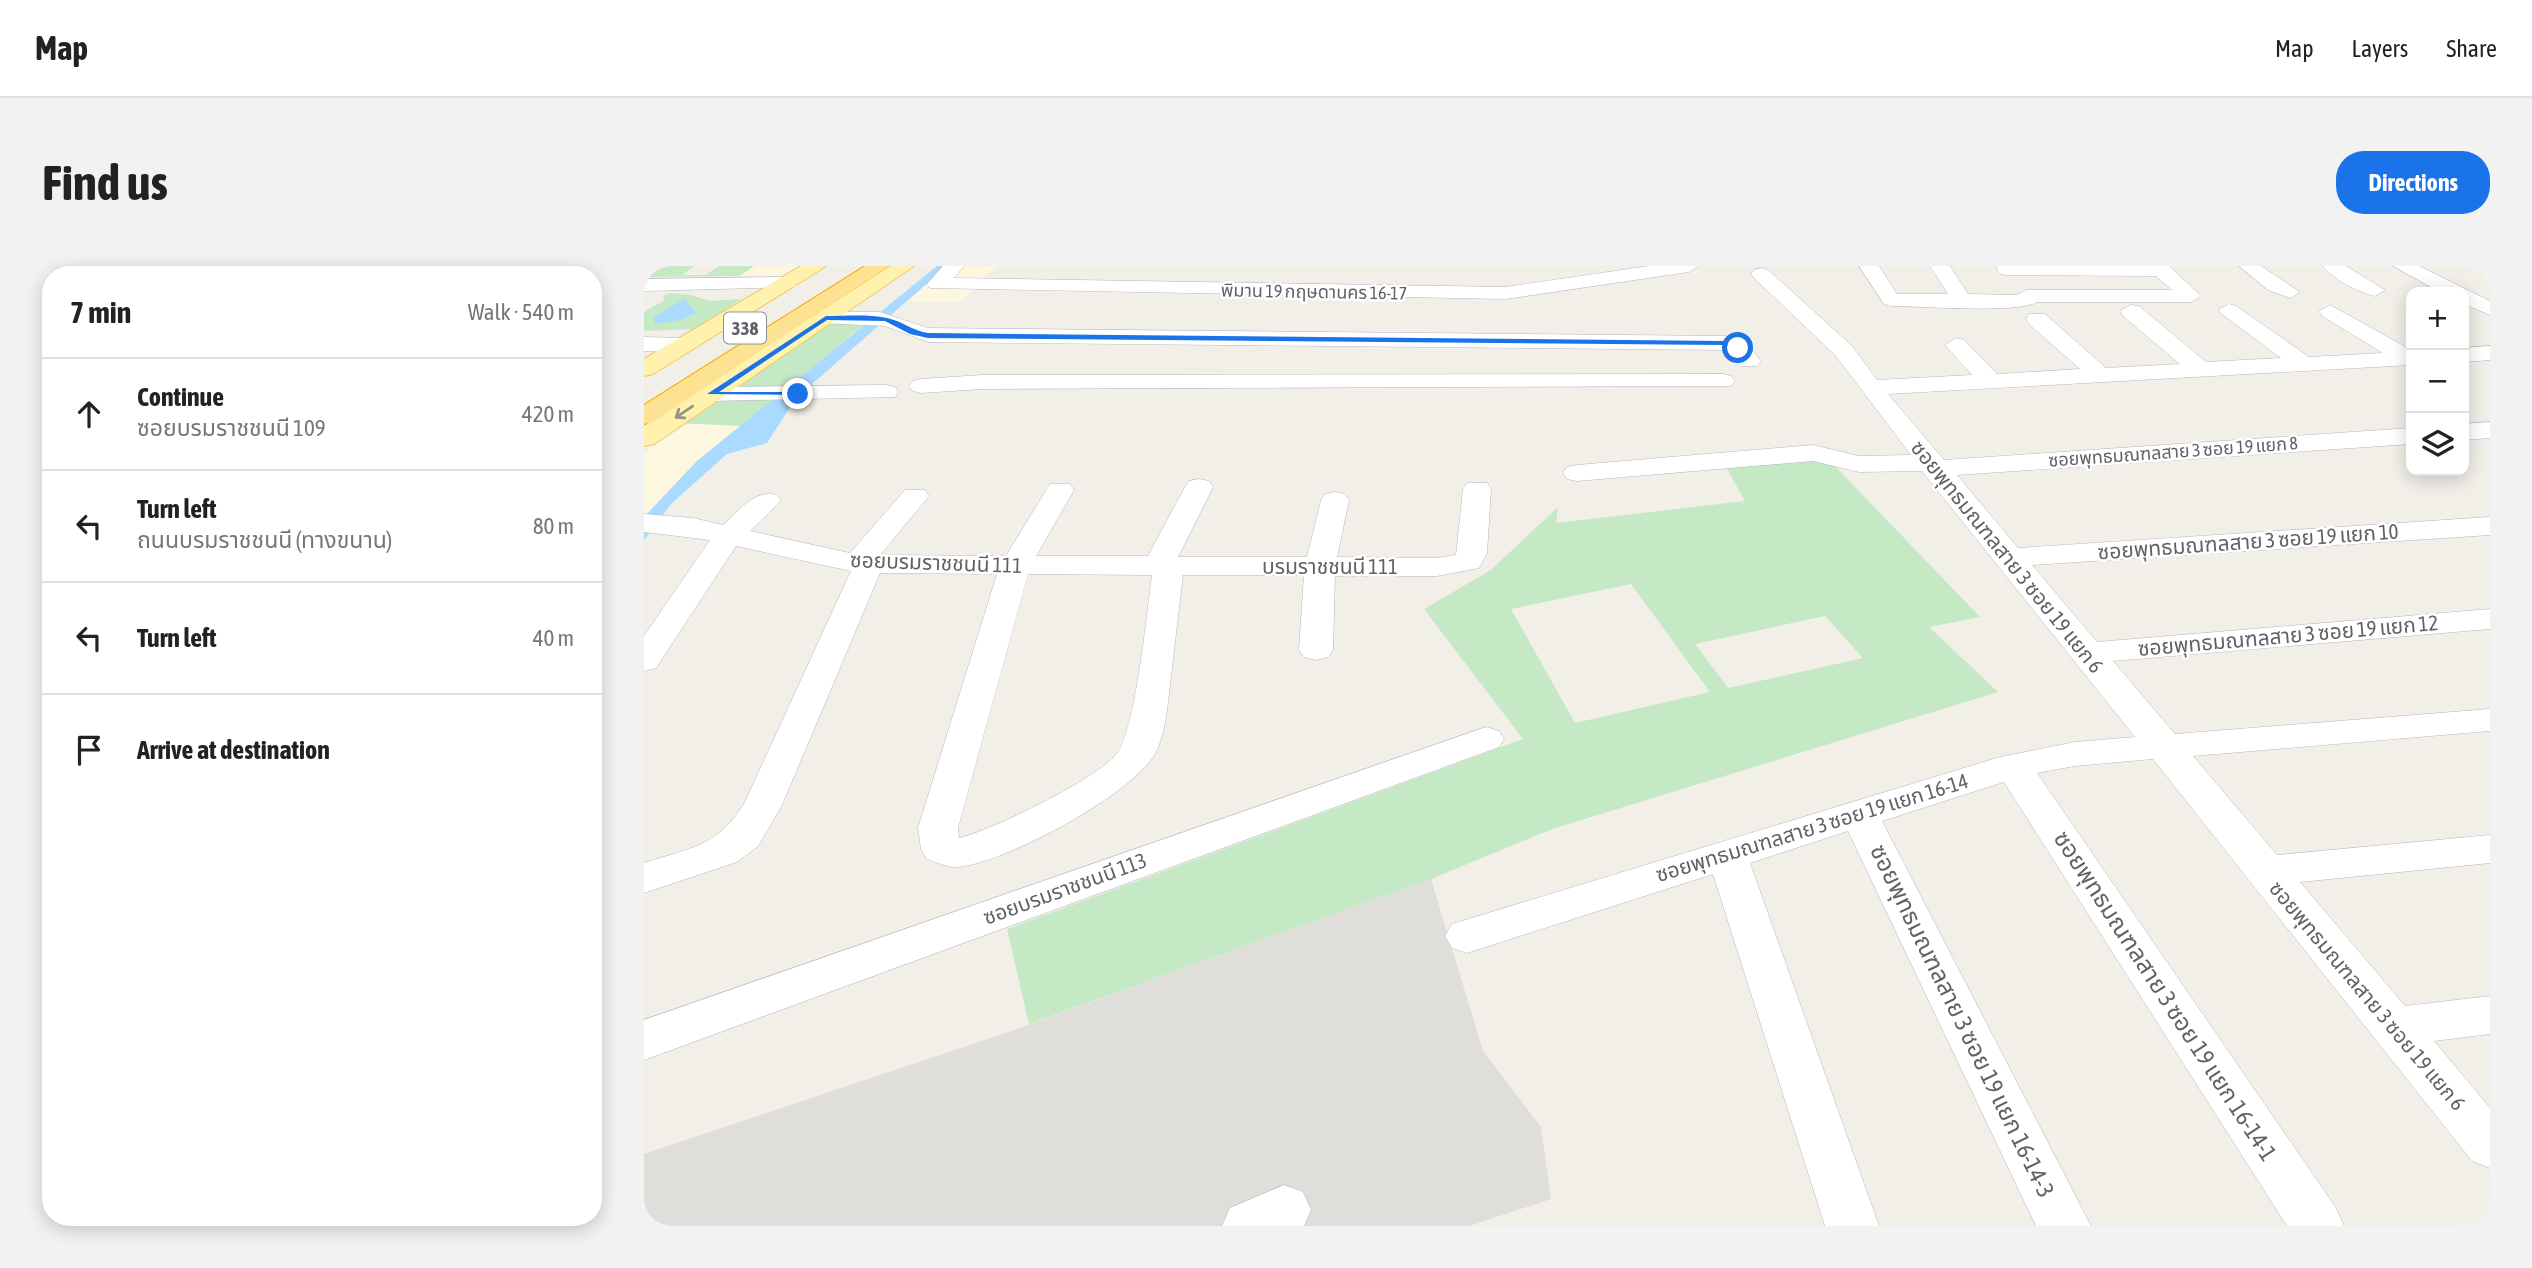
<!DOCTYPE html>
<meta charset="utf-8">
<style>
:root{--surface:#fff;--page:#f2f2f2;--text:#222;--muted:#767676;--line:#e0e0e0;--accent:#1a73e8}
body{margin:0;font-family:"Asap Condensed","Noto Sans Thai",sans-serif;background:var(--page);color:var(--text)}
.controls{position:absolute;right:21px;top:21px;display:grid;overflow:hidden;border-radius:14px;box-shadow:0 4px 18px #0003}
.controls button{width:63px;height:63px;display:grid;place-items:center;padding:0;border:0;border-bottom:2px solid var(--line);background:var(--surface);color:var(--text);font:35px sans-serif}
.stop{position:absolute;width:21px;height:21px;margin:-16px;border:5px solid #1a73e8;border-radius:50%;background:#fff}
.stop.end{background:#1a73e8;border-color:#fff;box-shadow:0 2px 7px #0008}
.list{margin:0;padding:0;list-style:none}
h2{display:flex;justify-content:space-between;align-items:center;height:91px;margin:0;padding:0 28px;font-size:30px}
h2 small{font-size:23px;font-weight:400;color:var(--muted)}
.list li{display:grid;grid-template-columns:46px 1fr auto;gap:21px;align-items:center;box-sizing:border-box;height:112px;padding:0 28px;border-top:2px solid var(--line)}
.list b{display:block;font-size:26px;white-space:nowrap}
.list p{margin:0;font-size:23px;white-space:nowrap;color:var(--muted)}
.list em{font-size:23px;font-style:normal;color:var(--muted)}
.icon{flex:none;width:38px;height:38px;fill:none;stroke:currentColor;stroke-width:2;stroke-linecap:round;stroke-linejoin:round}
.map{position:relative;flex:none;width:1846px;height:960px;overflow:hidden;border-radius:28px}
header{display:flex;align-items:center;gap:42px;box-sizing:border-box;height:98px;padding:0 35px;background:var(--surface);border-bottom:2px solid var(--line)}
header strong{font-size:33px}
nav{display:flex;gap:38px;margin-inline-start:auto;font-size:24px}
.intro{display:flex;align-items:center;justify-content:space-between;box-sizing:border-box;height:168px;padding:0 42px}
h1{margin:0;font-size:49px}
.button{padding:18px 32px;border-radius:28px;background:var(--accent);color:#fff;font-size:24px;font-weight:700}
main{display:flex;gap:42px;padding:0 42px}
aside{flex:1;background:var(--surface);border-radius:28px;box-shadow:0 4px 18px #0003}
.map>svg:first-child{display:block}
.commercial{fill:#fef7e0}
.industrial{fill:#e0deda}
.green{fill:#c5e8c5;fill-rule:evenodd}
.water{fill:#aadaff}
.lines{fill:none;stroke-linecap:round;stroke-linejoin:round}
.minor-casing{stroke:#b5b8bc;stroke-width:1}
.major-casing{stroke:#f2c960;stroke-width:2}
.highway-casing{stroke:#f9ab00;stroke-width:2}
.minor{fill:#fff;fill-rule:evenodd}
.major{fill:#fff2af;fill-rule:evenodd}
.highway{fill:#fde293;fill-rule:evenodd}
.oneway{stroke:#979581}
.route{fill:#1a73e8}
.labels{text-anchor:middle;stroke-width:5;stroke-linejoin:round;paint-order:stroke}
.far-street-label{font-size:18px;fill:#5f6368;stroke:#fff}
.shield{fill:#fff;stroke:#8f9295;stroke-width:2}
.shield-label{font-size:19px;font-weight:bold;fill:#5f6368}
.street-label{font-size:21px;fill:#5f6368;stroke:#fff}
.near-street-label{font-size:24px;fill:#5f6368;stroke:#fff}
</style>
<header>
<strong>Map</strong>
<nav><a>Map</a><a>Layers</a><a>Share</a></nav>
</header>
<div class="intro"><h1>Find us</h1><a class="button">Directions</a></div>
<main>
<aside>
<h2>7 min<small>Walk · 540 m</small></h2>
<ul class="list">
<li><svg class="icon" aria-label="ahead" viewBox="0 0 24 24"><path d="M12 20V5M6 11l6-6 6 6"/></svg><div><b>Continue</b><p>ซอยบรมราชชนนี 109</p></div><em>420 m</em></li>
<li><svg class="icon" aria-label="left" viewBox="0 0 24 24"><path d="M17 20v-9H6M10 6l-5 5 5 5"/></svg><div><b>Turn left</b><p>ถนนบรมราชชนนี (ทางขนาน)</p></div><em>80 m</em></li>
<li><svg class="icon" aria-label="left" viewBox="0 0 24 24"><path d="M17 20v-9H6M10 6l-5 5 5 5"/></svg><div><b>Turn left</b></div><em>40 m</em></li>
<li><svg class="icon" aria-label="arrive" viewBox="0 0 24 24"><path d="M6 21V4h12l-3 4 3 4H6"/></svg><div><b>Arrive at destination</b></div></li>
</ul>
</aside>
<div class="map">
<svg width="1846" height="960" viewBox="0 0 1846 960">
<rect width="100%" height="100%" fill="#f1efe8"/>
<path class="commercial" d="M 110,0 L 154,0 L 137,10 L 96,10 Z
M 303,0 L 352,0 L 316,36 L 264,35 Z
M 43,158 L 99,160 L 52,195 L 0,251 L 0,187 Z"/>
<path class="industrial" d="M 787,613 L 839,785 L 897,861 L 907,933 L 825,960 L 0,960 L 0,888 L 359,768 Z"/>
<path class="green" d="M 0,0 L 50,0 L 38,9 L 62,9 L 75,0 L 110,0 L 96,10 L 0,11 Z
M 26,27 L 46,29 L 66,35 L 97,33 L 53,63 L 0,65 L 0,46 L 21,34 L 19,30 Z
M 187,55 L 224,55 L 99,160 L 33,157 Z
M 1185,194 L 1336,351 L 1285,361 L 1354,426 L 908,563 L 787,613 L 385,758 L 363,663 L 879,473 L 780,343 L 847,304 L 914,241 L 912,257 L 1101,235 L 1082,201 ZM 987,318 L 1066,426 L 931,457 L 867,343 ZM 1181,350 L 1219,392 L 1084,422 L 1051,378 Z"/>
<path class="water" d="M 293,0 L 303,0 L 152,132 L 123,177 L 83,188 L 28,237 L 0,274 L 0,251 L 53,195 Z
M 40,33 L 52,47 L 36,54 L 11,58 L 10,51 Z"/>
<g class="lines">
<defs>
<path id="minor" d="M 299,0 L 320,0 L 310,12 L 862,21 L 1005,0 L 1055,0 L 1045,6 L 862,33 L 286,22 L 283,18 Z
M 1215,0 L 1235,0 L 1253,28 L 1304,28 L 1286,0 L 1306,0 L 1324,28 L 1373,29 L 1382,24 L 1528,24 L 1512,10 L 1361,9 L 1354,7 L 1353,0 L 1525,0 L 1557,30 L 1547,36 L 1393,36 C 1376,48 1274,40 1247,40 L 1240,38 Z
M 1595,0 L 1617,0 L 1656,26 L 1646,32 L 1624,24 Z
M 1679,0 L 1702,0 L 1741,24 L 1731,30 C 1712,25 1691,15 1679,0 Z
M 1749,0 L 1775,0 L 1846,35 L 1846,49 L 1820,38 L 1820,26 L 1796,26 Z
M 1117,2 L 1124,4 L 1208,80 L 1233,114 L 1328,109 L 1301,79 L 1312,72 L 1320,74 L 1353,108 L 1436,103 L 1385,58 L 1382,53 L 1385,48 L 1401,48 L 1462,102 L 1536,98 L 1479,50 L 1476,45 L 1487,39 L 1495,40 L 1562,96 L 1637,92 L 1578,48 L 1574,44 L 1585,38 L 1592,40 L 1665,91 L 1739,87 L 1678,50 L 1675,45 L 1686,39 L 1767,84 L 1767,99 L 1244,128 L 1300,194 L 1767,162 L 1767,178 L 1313,209 L 1374,282 L 1846,251 L 1846,269 L 1388,299 L 1453,376 L 1846,343 L 1846,363 L 1469,395 L 1531,468 L 1846,443 L 1846,465 L 1549,490 L 1633,589 L 1846,569 L 1846,597 L 1656,616 L 1761,740 L 1846,730 L 1846,768 L 1790,775 L 1846,842 L 1846,902 L 1828,895 L 1509,493 L 1431,500 L 1393,507 L 1692,942 L 1700,960 L 1643,960 L 1360,516 L 1238,555 L 1447,960 L 1392,960 L 1204,565 L 1106,597 L 1235,960 L 1181,960 L 1069,608 L 823,687 L 808,682 L 801,670 L 808,658 L 1356,491 L 1431,476 L 1491,471 L 1278,205 L 1215,206 L 1169,195 L 933,215 L 923,213 L 919,207 L 923,201 L 933,199 L 1169,179 L 1215,190 L 1267,189 L 1192,90 L 1110,12 L 1107,8 L 1110,4 Z
M 143,11 L 153,17 L 150,21 L 0,25 L 0,13 Z
M 182,46 L 236,46 L 284,62 L 1081,70 L 1102,77 L 1117,95 L 1113,100 L 1097,100 L 1086,87 L 1078,84 L 284,76 L 241,60 L 174,57 L 171,52 Z
M 0,71 L 40,72 L 51,79 L 40,86 L 0,85 Z
M 1846,80 L 1846,94 L 1820,96 L 1820,82 Z
M 1079,108 L 1087,110 L 1091,115 L 1087,120 L 338,123 L 277,127 L 269,125 L 265,120 L 269,115 L 277,113 L 338,109 Z
M 242,119 L 251,121 L 254,126 L 251,131 L 67,135 L 58,133 L 55,128 L 58,123 L 67,121 Z
M 1846,156 L 1846,172 L 1820,174 L 1820,158 Z
M 555,213 L 565,215 L 569,221 L 534,291 L 663,291 L 677,234 L 681,228 L 691,226 L 701,228 L 705,234 L 693,291 L 793,292 L 812,289 L 819,223 L 823,217 L 843,217 L 847,223 L 843,287 L 835,302 L 793,310 L 691,310 L 689,384 L 684,391 L 672,394 L 660,391 L 655,384 L 660,309 L 539,309 C 535,342 531,376 527,410 C 524,434 523,461 513,484 C 494,526 361,597 314,601 C 304,602 292,596 283,593 L 277,583 L 274,562 L 353,308 L 236,307 L 138,539 L 114,580 L 93,596 L 0,627 L 0,597 C 46,582 73,581 100,538 L 207,305 L 92,280 L 12,402 L 0,405 L 0,370 L 66,274 L 0,266 L 0,248 L 49,252 L 79,259 C 95,245 110,223 133,229 L 137,235 L 106,265 L 206,287 L 261,224 L 281,224 L 285,230 L 236,289 L 362,290 L 406,218 L 426,218 L 430,224 L 392,290 L 504,290 L 541,221 L 545,215 ZM 384,308 L 508,309 C 503,346 492,460 474,486 C 458,511 346,565 315,572 L 314,562 Z
M 842,461 L 855,465 L 860,473 L 855,481 L 0,794 L 0,754 Z
M 640,919 L 659,926 L 667,944 L 660,960 L 578,960 L 586,942 Z"/>
<path id="major" d="M 157,0 L 182,0 L 9,108 L 0,110 L 0,93 Z
M 246,0 L 270,0 L 10,178 L 0,180 L 0,160 Z"/>
<path id="highway" d="M 221,0 L 245,0 L 9,156 L 0,158 L 0,139 Z"/>
</defs>
<use href="#minor" class="minor-casing"/>
<use href="#major" class="major-casing"/>
<use href="#highway" class="highway-casing"/>
<use href="#minor" class="minor"/>
<use href="#major" class="major"/>
<use href="#highway" class="highway"/>
</g>
<defs><path id="oneway-shaft" d="M-6 0H5M1.5-3L5.5 0L1.5 3" fill="none" stroke-width="1.6" stroke-linecap="round" stroke-linejoin="round" transform="scale(1.75)"/></defs>
<use class="oneway" href="#oneway-shaft" transform="translate(40 146) rotate(146)"/>
<path class="route" d="M 182,50 C 202,50 224,48 243,52 C 258,55 269,65 284,67 L 1081,75 L 1097,82 L 1094,84 L 1080,79 L 284,72 L 266,68 L 241,55 L 183,54 L 75,126 L 154,126 L 156,129 L 63,128 Z"/>
<g class="labels">
<g class="far-street-label">
<text transform="translate(670 26) rotate(1)" y="6">พิมาน 19 กฤษดานคร 16-17</text>
<text transform="translate(1529 186) rotate(-4)" y="6">ซอยพุทธมณฑลสาย 3 ซอย 19 แยก 8</text>
</g>
<rect class="shield" x="80" y="46.5" width="42" height="31" rx="5"/>
<g class="shield-label">
<text x="101" y="69">338</text>
</g>
<g class="street-label">
<text transform="translate(1604 276) rotate(-4)" y="7">ซอยพุทธมณฑลสาย 3 ซอย 19 แยก 10</text>
<text transform="translate(1363 291) rotate(51)" y="7">ซอยพุทธมณฑลสาย 3 ซอย 19 แยก 6</text>
<text transform="translate(292 297) rotate(2)" y="7">ซอยบรมราชชนนี 111</text>
<text x="686" y="308">บรมราชชนนี 111</text>
<text transform="translate(1644 370) rotate(-5)" y="7">ซอยพุทธมณฑลสาย 3 ซอย 19 แยก 12</text>
<text transform="translate(1168 562) rotate(-17)" y="7">ซอยพุทธมณฑลสาย 3 ซอย 19 แยก 16-14</text>
<text transform="translate(421 623) rotate(-20)" y="7">ซอยบรมราชชนนี 113</text>
<text transform="translate(1723 730) rotate(50)" y="7">ซอยพุทธมณฑลสาย 3 ซอย 19 แยก 6</text>
</g>
<g class="near-street-label">
<text transform="translate(1521 730) rotate(57)" y="8">ซอยพุทธมณฑลสาย 3 ซอย 19 แยก 16-14-1</text>
<text transform="translate(1318 755) rotate(64)" y="8">ซอยพุทธมณฑลสาย 3 ซอย 19 แยก 16-14-3</text>
</g>
</g>
</svg>
<div class="controls">
<button>+</button>
<button>−</button>
<button><svg class="icon" aria-label="layers" viewBox="0 0 24 24"><path d="M12 4l9 5-9 5-9-5zM3 14l9 5 9-5"/></svg></button>
</div>
<div class="stop" style="left:1094px;top:82px"></div>
<div class="stop end" style="left:154px;top:128px"></div>
</div>
</main>
